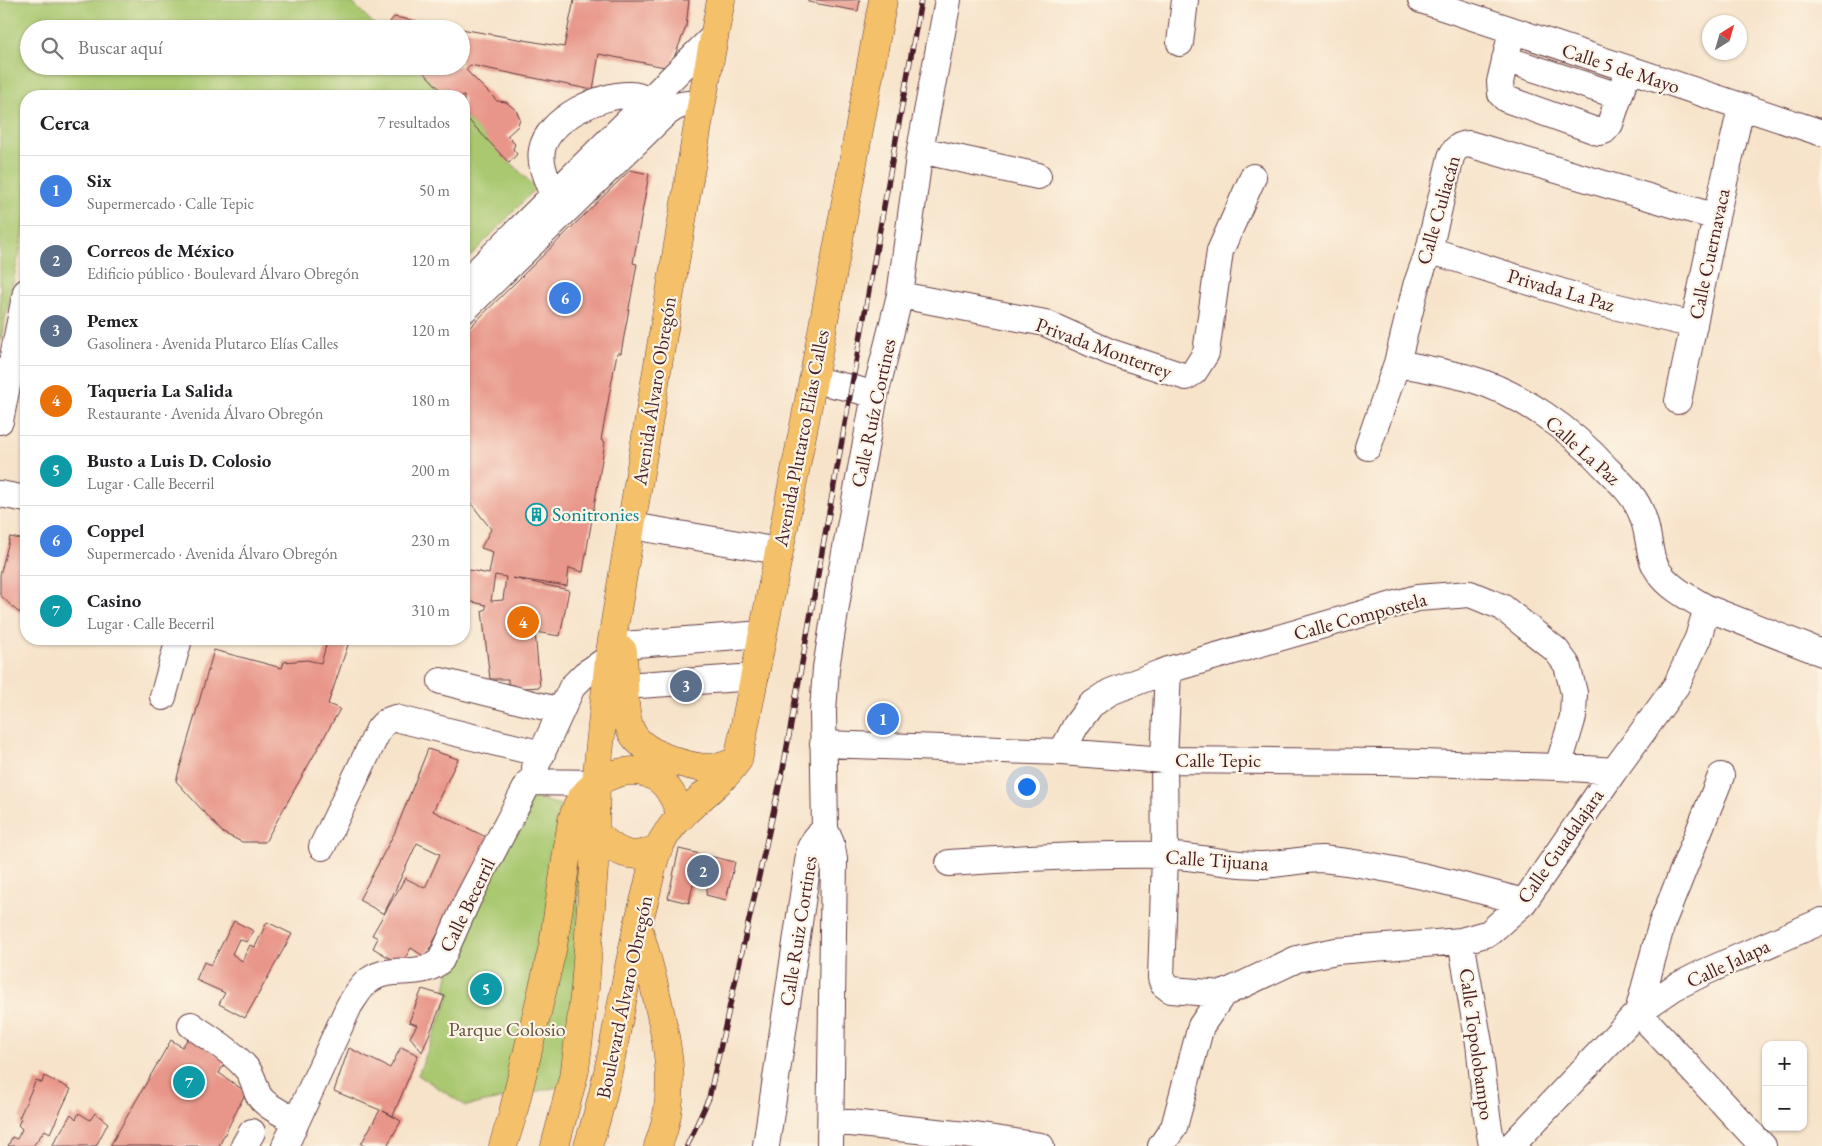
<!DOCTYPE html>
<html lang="es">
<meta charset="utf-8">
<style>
:root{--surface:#fff;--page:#f6f6f6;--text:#202124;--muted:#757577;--line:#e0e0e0;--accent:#b45309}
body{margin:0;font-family:"EB Garamond",serif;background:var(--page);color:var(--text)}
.controls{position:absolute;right:15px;bottom:15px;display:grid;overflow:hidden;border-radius:10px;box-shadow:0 1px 4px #0004}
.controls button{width:45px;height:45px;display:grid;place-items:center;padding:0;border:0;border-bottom:1px solid var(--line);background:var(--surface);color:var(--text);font:25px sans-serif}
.compass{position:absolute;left:1702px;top:15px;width:45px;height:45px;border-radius:50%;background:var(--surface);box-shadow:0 1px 4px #0004;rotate:37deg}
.you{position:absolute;left:1026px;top:786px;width:18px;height:18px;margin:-12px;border:4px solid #fff;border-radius:50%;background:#1a73e8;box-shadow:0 0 0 8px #1a73e833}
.badge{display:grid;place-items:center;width:32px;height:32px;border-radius:50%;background:var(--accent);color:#fff;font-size:16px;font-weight:700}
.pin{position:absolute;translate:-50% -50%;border:2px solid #fff;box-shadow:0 1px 5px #0006}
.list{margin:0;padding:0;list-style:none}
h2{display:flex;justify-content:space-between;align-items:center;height:65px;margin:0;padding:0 20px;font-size:21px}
h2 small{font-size:16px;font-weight:400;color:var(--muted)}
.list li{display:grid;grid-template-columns:32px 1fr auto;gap:15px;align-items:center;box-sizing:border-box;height:70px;padding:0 20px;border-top:1px solid var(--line)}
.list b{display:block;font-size:19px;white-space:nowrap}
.list p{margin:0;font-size:16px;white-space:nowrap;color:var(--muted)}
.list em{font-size:16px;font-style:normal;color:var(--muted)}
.icon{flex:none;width:28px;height:28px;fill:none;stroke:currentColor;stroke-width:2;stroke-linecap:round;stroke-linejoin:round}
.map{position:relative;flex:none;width:1822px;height:1146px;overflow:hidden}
.search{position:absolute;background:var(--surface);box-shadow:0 1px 4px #0004;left:20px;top:20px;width:450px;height:55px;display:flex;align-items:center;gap:12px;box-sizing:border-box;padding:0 18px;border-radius:28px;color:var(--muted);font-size:19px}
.panel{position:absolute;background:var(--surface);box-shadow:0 1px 4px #0004;left:20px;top:90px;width:450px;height:555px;border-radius:20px}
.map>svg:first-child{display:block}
.green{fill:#a9c870;stroke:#7a744e}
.building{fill:#e89689;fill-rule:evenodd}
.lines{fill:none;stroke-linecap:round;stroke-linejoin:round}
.minor-casing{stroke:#643c43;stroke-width:28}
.highway-casing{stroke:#643c43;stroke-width:29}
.minor{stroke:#fff;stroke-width:26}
.highway{stroke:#f4c16a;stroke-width:28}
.rail-casing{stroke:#4a1f2b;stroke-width:5.5}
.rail{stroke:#fcf5e5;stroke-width:4;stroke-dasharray:11;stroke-linecap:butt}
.labels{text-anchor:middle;stroke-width:4.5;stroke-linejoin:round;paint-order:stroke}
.street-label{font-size:20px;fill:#4a1f2b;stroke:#fcf5e5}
.culture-label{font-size:20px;fill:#0d838f;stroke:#fcf5e5;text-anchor:start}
.park-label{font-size:20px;fill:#665240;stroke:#fcf5e5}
</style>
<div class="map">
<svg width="1822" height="1146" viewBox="0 0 1822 1146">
<rect width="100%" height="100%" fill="#fcf5e5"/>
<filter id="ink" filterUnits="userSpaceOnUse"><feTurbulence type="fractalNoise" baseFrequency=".02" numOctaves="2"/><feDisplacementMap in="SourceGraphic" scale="10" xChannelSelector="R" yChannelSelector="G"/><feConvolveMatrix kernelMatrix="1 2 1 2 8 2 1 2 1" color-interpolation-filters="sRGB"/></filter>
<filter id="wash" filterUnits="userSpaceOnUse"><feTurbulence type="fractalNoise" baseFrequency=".0096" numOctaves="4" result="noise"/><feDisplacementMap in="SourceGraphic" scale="20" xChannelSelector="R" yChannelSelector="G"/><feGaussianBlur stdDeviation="1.12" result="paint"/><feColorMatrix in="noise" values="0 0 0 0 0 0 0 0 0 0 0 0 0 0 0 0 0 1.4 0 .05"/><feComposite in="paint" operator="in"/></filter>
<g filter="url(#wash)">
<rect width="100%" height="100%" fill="#f7e3ca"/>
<path class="green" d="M 0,0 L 331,0 L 354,4 L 379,29 L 29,29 L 29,66 L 416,66 L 445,96 L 26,96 L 26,221 L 0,344 Z
M 464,115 L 536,188 L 464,263 Z
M 532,797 L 581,811 L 573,1084 L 466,1106 L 418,1075 L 450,994 L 445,990 L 457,924 Z"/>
<g id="blocks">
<path class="building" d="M 574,0 L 689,0 L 686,27 L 670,68 L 599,54 L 593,90 L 470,65 L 466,70 L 497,101 L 506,102 L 516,110 L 520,119 L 517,127 L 507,136 L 515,144 L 513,149 L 517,154 L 509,163 L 464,115 L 464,96 L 446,96 L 418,66 L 461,66 L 461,29 L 564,47 Z
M 808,0 L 860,0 L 858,11 L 808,2 Z
M 394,17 L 455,28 L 454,29 L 384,29 Z
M 630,170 L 649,174 L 633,263 L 637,264 L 621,353 L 617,353 L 601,440 L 605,442 L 583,572 L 569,568 L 567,586 L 512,578 L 569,590 L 560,636 L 535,632 L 540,687 L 508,689 L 508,679 L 490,679 L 482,611 L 486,609 L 486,605 L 464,600 L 464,569 L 489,574 L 493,552 L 481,548 L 491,529 L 466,497 L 464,498 L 464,460 L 466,450 L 464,450 L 464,333 ZM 495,575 L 506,577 L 503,600 L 491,601 Z
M 10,537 L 26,540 L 26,614 L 18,612 L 0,595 L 0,575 Z
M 328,639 L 350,639 L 328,704 L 340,709 L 265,842 L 242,842 L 223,833 L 176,781 L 214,650 L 282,668 L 284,662 L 307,660 L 321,663 Z
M 428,749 L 458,759 L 433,811 L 490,839 L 425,957 L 411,948 L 401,965 L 373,948 L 378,938 L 372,935 L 405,878 L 425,888 L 440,854 L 417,843 L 384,914 L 359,900 L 395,832 Z
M 679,849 L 735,862 L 726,900 L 706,895 L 708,883 L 694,880 L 689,903 L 668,898 Z
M 234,921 L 254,931 L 246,942 L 239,939 L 232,954 L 242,961 L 250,945 L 255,947 L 267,922 L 292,934 L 245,1018 L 219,1004 L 225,993 L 196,980 L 204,962 L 211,965 Z
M 422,989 L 445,996 L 422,1052 L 410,1037 L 417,1025 L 409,1022 Z
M 190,1036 L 226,1061 L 219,1073 L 246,1092 L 219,1146 L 110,1146 L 171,1040 L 182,1047 Z
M 401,1047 L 418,1055 L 393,1116 L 383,1111 L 401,1121 L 387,1146 L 365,1146 L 361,1144 L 380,1110 L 334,1091 L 349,1048 L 390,1068 Z
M 44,1076 L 71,1089 L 50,1133 L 45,1130 L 33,1146 L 8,1146 L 12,1137 L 17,1139 L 22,1129 L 18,1125 L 21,1119 L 19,1118 L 36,1080 L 42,1083 Z
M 79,1113 L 90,1120 L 95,1113 L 108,1123 L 96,1146 L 52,1146 L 71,1114 L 76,1119 Z"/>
</g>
</g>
<g filter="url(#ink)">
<use href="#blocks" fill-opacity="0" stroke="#643c43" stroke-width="1"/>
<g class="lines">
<defs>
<path id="minor" d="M 1421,0 L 1822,133
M 1512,31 L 1500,82 L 1501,94 L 1506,99 L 1599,132 L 1604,131 L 1610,124 L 1628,70
M 1180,43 L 1185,0
M 1505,59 L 1619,96
M 920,150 L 1038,176
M 553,195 C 548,182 539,165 542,150 C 547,119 602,93 631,95 C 642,95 650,103 657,110
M 1429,250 L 1584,299 L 1694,325
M 464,284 L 713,37
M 900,295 L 1045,323 L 1110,352 L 1186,377 L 1194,372 L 1206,353 L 1220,251 L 1253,177
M 464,310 L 664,115 C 676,106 685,100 701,107
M 1397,363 C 1421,368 1445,372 1468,378 C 1519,392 1572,430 1607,469 C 1619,481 1633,494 1640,510 C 1647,524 1648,540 1651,554 C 1657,582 1685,596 1707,608
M 813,380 L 851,388 L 875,395
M 1678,401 L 1716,217 L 1741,108
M 0,421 L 26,292
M 1368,447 L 1397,363 L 1416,286 L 1429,250 L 1451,157 C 1455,148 1459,145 1469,144 L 1716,217
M 0,494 L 26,499
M 632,526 L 779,551
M 623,645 L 763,634
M 1168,670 L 1164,760 L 1165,855 L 1161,978 L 1163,984 L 1171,990 L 1223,994
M 441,681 L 561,711
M 625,686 L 755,677
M 163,697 L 179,639
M 823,744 L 1062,752 L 1164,760 L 1387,762 L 1558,767 L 1614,771
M 1062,752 L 1076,725 L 1091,705 L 1110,692 L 1168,670 L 1417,598 L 1470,594 L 1502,607 L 1556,650 L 1567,665 L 1574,693 L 1573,717 L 1558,767
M 535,768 L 572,687 L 585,674 L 609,658
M 1721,776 L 1662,923 L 1638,1012 L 1763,1146
M 322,847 L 379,729 C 383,723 387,720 395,718 L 542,754
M 949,863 C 1021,858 1091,854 1163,855 C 1195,856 1226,865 1258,865 C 1280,865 1301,859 1322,859 C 1391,866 1457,884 1524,902
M 1461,941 L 1479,1043 L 1487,1116 L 1492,1146
M 191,1025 C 209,1038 232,1051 247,1069 C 253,1076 254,1085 258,1094 C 263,1105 285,1115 296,1121
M 831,1121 L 975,1136 L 1041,1146
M 244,1146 L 252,1132
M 285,1146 L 349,1006 C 355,997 361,985 371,979 C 392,965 422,979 441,960 L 468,899 L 529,782 L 596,783
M 766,1146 L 810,848 L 816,838 L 825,829
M 830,1146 L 834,859 L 831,843 L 825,829 L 823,712 L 826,668 L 842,569 L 875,395 L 900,295 L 920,150 L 948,0
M 1161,1146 L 1174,1127 L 1201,1026 L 1223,994 L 1297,959 L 1336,951 L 1461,941 L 1489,933 L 1524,902 L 1614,771 L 1676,686 L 1698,638 L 1707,608 L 1822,653
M 1511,1146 L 1638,1012 L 1675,987 L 1705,972 L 1822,921"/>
<path id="highway" d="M 623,651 C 625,674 622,706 630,728 C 638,753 688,768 712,768 C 722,768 729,764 738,760
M 595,832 C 614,852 633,863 659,847
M 639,931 C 646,953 652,976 657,998 C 669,1048 678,1097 658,1146
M 503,1146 L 512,1117 L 553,946 L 572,820 C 574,814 576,808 579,802 C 596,775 636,759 662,782 C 672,791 676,804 682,816
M 555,1146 L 575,1070 L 585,988 L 594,867 L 596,783 L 609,658 L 701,107 L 721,0
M 588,1146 C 614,1068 622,985 643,905 C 648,889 652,861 659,847 C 676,810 716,792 738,760 L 813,380 L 883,0"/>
</defs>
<use href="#minor" class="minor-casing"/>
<use href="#highway" class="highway-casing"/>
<use href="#minor" class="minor"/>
<use href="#highway" class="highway"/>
<defs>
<path id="rail" d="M 687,1146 L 709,1098 L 783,769 L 921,0"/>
</defs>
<use href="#rail" class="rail-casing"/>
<use href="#rail" class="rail"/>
</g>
</g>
<defs>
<symbol id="building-ring" viewBox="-11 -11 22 22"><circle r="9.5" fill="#fcf5e5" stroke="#0f9aa8" stroke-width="1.5"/><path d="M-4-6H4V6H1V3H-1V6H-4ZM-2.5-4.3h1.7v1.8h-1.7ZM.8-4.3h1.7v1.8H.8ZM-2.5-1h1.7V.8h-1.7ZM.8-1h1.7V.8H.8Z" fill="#0f9aa8"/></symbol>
</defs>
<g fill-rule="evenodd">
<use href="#building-ring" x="524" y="502" width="25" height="25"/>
</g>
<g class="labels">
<g class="street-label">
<text transform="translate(1621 68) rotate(18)" y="7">Calle 5 de Mayo</text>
<text transform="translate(1438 210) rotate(-74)" y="7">Calle Culiacán</text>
<text transform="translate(1709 254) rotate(-78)" y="7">Calle Cuernavaca</text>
<text transform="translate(1561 290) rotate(16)" y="7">Privada La Paz</text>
<text transform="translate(1104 348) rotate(20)" y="7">Privada Monterrey</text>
<text transform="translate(654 391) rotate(-81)" y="7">Avenida Álvaro Obregón</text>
<text transform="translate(873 413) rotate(-78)" y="7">Calle Ruíz Cortines</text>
<text transform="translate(801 438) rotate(-79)" y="7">Avenida Plutarco Elías Calles</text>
<text transform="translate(1583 450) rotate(42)" y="7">Calle La Paz</text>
<text transform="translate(1360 616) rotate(-15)" y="7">Calle Compostela</text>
<text x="1218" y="767">Calle Tepic</text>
<text transform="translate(1560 846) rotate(-55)" y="7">Calle Guadalajara</text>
<text transform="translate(1217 860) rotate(4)" y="7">Calle Tijuana</text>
<text transform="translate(467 905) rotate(-64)" y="7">Calle Becerril</text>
<text transform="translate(798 931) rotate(-81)" y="7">Calle Ruiz Cortines</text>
<text transform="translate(1728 963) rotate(-25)" y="7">Calle Jalapa</text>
<text transform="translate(624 997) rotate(-78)" y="7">Boulevard Álvaro Obregón</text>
<text transform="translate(1477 1044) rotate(82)" y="7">Calle Topolobampo</text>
</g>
<g class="culture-label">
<text x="552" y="521">Sonitronies</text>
</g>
<g class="park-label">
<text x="507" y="1036">Parque Colosio</text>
</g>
</g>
</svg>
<div class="controls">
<button>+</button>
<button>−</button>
</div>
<svg class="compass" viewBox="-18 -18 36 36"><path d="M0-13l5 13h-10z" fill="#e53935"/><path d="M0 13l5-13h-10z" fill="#757577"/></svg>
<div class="you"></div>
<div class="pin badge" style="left:883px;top:719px;background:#3f7fe0">1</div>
<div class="pin badge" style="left:703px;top:871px;background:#5c6f8a">2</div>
<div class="pin badge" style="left:686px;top:686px;background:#5c6f8a">3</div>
<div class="pin badge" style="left:523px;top:622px;background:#e8710a">4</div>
<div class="pin badge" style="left:486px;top:989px;background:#0f9aa8">5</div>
<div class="pin badge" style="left:565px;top:298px;background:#3f7fe0">6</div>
<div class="pin badge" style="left:189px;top:1082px;background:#0f9aa8">7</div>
<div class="search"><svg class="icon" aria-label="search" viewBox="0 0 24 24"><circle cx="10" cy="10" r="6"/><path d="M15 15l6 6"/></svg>Buscar aquí</div>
<section class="panel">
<h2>Cerca<small>7 resultados</small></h2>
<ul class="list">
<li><span class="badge" style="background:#3f7fe0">1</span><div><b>Six</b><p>Supermercado · Calle Tepic</p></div><em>50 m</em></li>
<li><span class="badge" style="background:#5c6f8a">2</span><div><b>Correos de México</b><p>Edificio público · Boulevard Álvaro Obregón</p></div><em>120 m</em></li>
<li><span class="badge" style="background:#5c6f8a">3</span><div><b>Pemex</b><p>Gasolinera · Avenida Plutarco Elías Calles</p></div><em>120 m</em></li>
<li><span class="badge" style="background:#e8710a">4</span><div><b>Taqueria La Salida</b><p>Restaurante · Avenida Álvaro Obregón</p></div><em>180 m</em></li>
<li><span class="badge" style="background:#0f9aa8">5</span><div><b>Busto a Luis D. Colosio</b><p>Lugar · Calle Becerril</p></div><em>200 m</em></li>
<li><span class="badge" style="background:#3f7fe0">6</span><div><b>Coppel</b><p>Supermercado · Avenida Álvaro Obregón</p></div><em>230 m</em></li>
<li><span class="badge" style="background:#0f9aa8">7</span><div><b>Casino</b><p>Lugar · Calle Becerril</p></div><em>310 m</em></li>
</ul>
</section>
</div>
